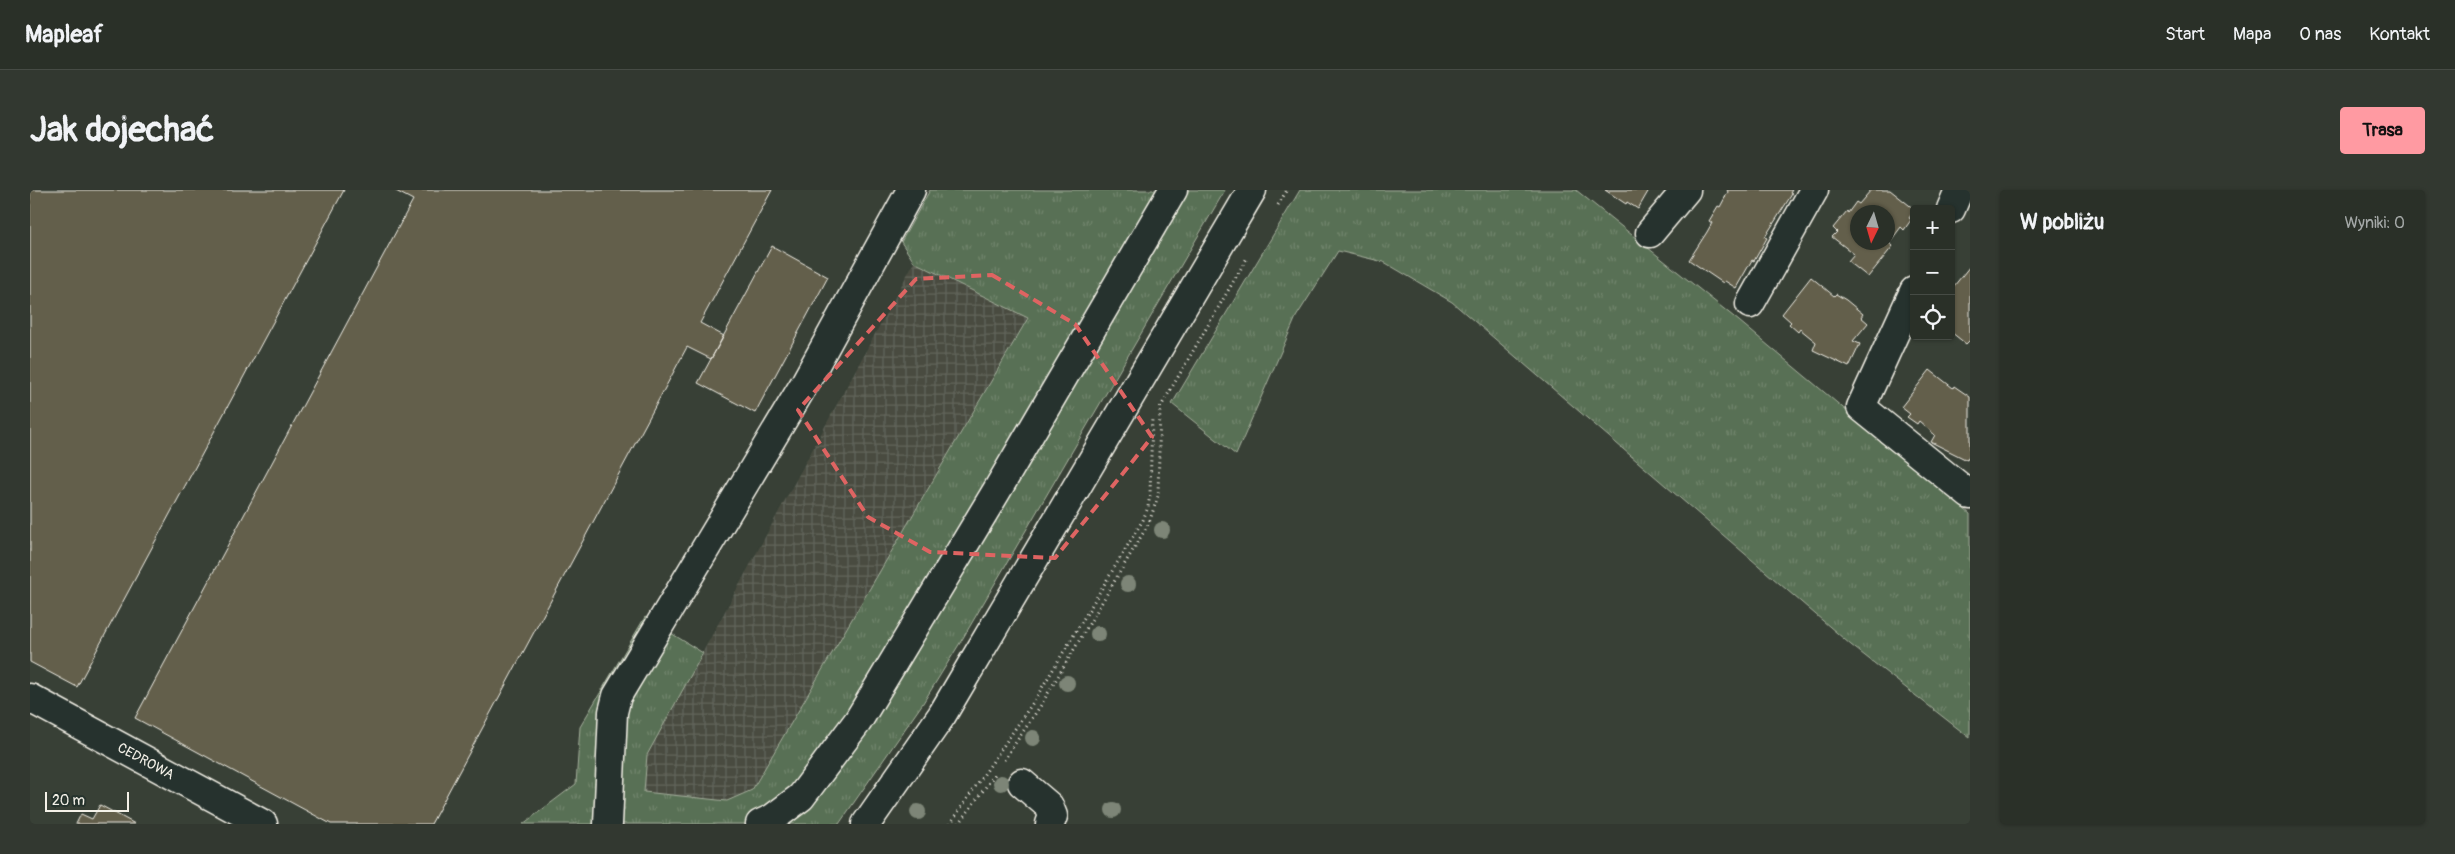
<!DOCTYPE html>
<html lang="pl">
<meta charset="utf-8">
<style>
:root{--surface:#2a3028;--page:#323830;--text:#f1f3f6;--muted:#a5a9a8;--line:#464b45;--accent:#ff9aa2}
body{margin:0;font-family:Pangolin,sans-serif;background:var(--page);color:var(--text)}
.controls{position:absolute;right:15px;top:15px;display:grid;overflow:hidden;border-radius:5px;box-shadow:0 1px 4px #0004}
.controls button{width:45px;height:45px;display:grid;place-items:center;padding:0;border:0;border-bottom:1px solid var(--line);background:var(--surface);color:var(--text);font:25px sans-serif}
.compass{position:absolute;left:1820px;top:15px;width:45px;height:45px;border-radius:50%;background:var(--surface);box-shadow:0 1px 4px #0004;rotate:185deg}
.scale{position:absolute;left:15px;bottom:12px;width:84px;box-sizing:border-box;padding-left:5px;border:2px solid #f4f1e8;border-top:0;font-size:14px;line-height:18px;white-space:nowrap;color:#f4f1e8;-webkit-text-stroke:4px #26332d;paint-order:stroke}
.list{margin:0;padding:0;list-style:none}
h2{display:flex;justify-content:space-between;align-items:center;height:65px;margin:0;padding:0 20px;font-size:21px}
h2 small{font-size:16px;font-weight:400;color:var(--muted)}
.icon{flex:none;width:28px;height:28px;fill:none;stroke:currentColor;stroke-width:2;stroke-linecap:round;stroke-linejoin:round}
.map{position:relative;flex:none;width:1940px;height:634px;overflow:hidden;border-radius:5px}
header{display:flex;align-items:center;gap:30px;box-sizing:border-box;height:70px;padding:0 25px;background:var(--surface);border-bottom:1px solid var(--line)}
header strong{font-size:24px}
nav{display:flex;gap:28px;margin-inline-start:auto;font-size:18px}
.intro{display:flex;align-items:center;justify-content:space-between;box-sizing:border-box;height:120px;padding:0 30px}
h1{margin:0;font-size:35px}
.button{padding:12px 22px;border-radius:5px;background:var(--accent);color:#111;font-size:18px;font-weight:700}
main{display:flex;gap:30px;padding:0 30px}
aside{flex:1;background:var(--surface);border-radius:5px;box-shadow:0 1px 4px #0004}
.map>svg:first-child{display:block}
.industrial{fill:url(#industrial-grid)}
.grass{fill:url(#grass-tufts);stroke:#a6b09e}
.building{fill:#635f4c;stroke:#f4f1e8;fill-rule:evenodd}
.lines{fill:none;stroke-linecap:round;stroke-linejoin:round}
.minor-casing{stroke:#f4f1e8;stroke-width:31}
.path{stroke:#f4f1e8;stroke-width:3;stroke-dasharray:1 4;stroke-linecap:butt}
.minor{stroke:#26332d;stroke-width:28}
.tree{fill:#7d8577}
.marked{fill:none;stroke:#df6462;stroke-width:4;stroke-dasharray:10 6;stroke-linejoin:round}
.labels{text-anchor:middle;stroke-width:4;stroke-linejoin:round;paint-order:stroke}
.street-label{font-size:14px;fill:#f4f1e8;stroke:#26332d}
</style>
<header>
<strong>Mapleaf</strong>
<nav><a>Start</a><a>Mapa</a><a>O nas</a><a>Kontakt</a></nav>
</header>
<div class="intro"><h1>Jak dojechać</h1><a class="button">Trasa</a></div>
<main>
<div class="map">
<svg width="1940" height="634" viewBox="0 0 1940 634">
<defs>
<pattern id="industrial-grid" width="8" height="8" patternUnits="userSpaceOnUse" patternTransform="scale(1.25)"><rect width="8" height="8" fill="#484c40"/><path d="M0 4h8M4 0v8" fill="none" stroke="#63665c"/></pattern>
<pattern id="grass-tufts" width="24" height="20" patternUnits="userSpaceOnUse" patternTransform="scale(1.25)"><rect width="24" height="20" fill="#597054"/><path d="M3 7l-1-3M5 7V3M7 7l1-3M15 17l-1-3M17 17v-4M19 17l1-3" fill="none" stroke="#71856d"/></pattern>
</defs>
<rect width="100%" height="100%" fill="#384036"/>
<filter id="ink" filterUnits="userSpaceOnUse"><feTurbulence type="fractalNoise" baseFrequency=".02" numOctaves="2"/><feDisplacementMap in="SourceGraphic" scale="10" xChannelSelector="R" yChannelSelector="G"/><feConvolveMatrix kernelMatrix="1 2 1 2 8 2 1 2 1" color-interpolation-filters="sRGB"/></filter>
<g filter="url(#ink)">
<path class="industrial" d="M 884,72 L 998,127 L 722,600 L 697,611 L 614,602 L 617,565 Z"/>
<path class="grass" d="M 900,0 L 1195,0 L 933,448 L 893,513 L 809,634 L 493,634 L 546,594 L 550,537 L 615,427 L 673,463 L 617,565 L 614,602 L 697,611 L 722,600 L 998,128 L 884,72 L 871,52 Z
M 1270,0 L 1546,0 L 1709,131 L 1940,324 L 1940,548 L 1821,455 L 1422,112 L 1354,72 L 1308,61 L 1266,127 L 1206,265 L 1142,214 Z"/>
<path class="building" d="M 0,0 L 314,0 L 47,497 L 0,472 Z
M 364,0 L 742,0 L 670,133 L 694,146 L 681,169 L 657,157 L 401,634 L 301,634 L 105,528 L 383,10 Z
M 1575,0 L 1619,0 L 1608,19 L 1597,12 L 1596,14 Z
M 1697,0 L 1762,0 L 1760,3 L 1762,4 L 1735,47 L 1737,48 L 1724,71 L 1722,70 L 1706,98 L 1695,91 L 1693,93 L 1659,70 L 1677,42 L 1682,33 L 1679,31 L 1688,16 L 1690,17 L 1698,2 Z
M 1841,0 L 1860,0 L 1884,19 L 1884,21 L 1879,28 L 1881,30 L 1874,40 L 1871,37 L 1859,53 L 1863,56 L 1838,87 L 1818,71 L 1824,64 L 1802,47 L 1807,42 L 1803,38 L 1817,21 L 1818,23 L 1826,12 L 1829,14 ZM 1828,22 L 1858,22 L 1858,52 L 1828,52 Z
M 742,56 L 798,87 L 725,223 L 668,193 Z
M 1940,76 L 1940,150 L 1936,154 L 1921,142 L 1921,94 L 1924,96 Z
M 1781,87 L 1804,106 L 1806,104 L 1816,110 L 1833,124 L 1831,127 L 1838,133 L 1823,151 L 1830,154 L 1819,177 L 1783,160 L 1786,152 L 1770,139 L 1768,142 L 1759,134 L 1761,132 L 1752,124 Z
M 1900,180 L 1923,198 L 1924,196 L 1940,207 L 1940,264 L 1937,270 L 1901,252 L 1905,245 L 1889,231 L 1887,234 L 1877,227 L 1880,224 L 1871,217 Z
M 70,615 L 105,634 L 46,634 L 51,624 L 62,629 Z"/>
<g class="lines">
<defs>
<g id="minor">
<path d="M 1921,19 L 1929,0"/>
<path d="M 1620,43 L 1656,0"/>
<path d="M 1884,101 L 1831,217 L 1940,305"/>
<path d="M 1720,114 L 1784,0"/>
<path id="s1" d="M 0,508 L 233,634"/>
<path d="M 992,593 L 1019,616 L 1023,626 L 1020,634"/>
<path d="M 578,634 L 583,522 L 587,506 L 775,193 L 881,0"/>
<path d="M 730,634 L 743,628 L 771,607 L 828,531 L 966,302 L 1143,0"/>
<path d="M 836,634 L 912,525 L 1222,0"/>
</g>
</defs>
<use href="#minor" class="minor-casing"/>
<path class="path" d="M 1248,15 L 1257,0
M 974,570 L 1011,515 L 1119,333 L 1128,306 L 1130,218 L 1217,68
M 920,634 L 1004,511 L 1113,330 L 1118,317 L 1120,305 L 1122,227
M 929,634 L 965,584"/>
<use href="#minor" class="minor"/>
</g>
<g class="tree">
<circle cx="1132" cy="340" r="8"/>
<circle cx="1098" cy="394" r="8"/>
<circle cx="1068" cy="444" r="8"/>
<circle cx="1037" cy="493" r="8"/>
<circle cx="1003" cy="548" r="8"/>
<circle cx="971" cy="593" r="8"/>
<circle cx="1083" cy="620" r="8"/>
<circle cx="888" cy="622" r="8"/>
</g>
</g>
<path class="marked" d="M 962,85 L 1045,134 L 1122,247 L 1025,368 L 900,362 L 838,327 L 768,220 L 886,89 Z"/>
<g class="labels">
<g class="street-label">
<text dy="5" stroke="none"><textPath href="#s1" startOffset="132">CEDROWA</textPath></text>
</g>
</g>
</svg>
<div class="controls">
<button>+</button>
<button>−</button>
<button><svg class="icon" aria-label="locate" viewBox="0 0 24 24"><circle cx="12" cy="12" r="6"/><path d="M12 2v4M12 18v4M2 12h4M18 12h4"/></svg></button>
</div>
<svg class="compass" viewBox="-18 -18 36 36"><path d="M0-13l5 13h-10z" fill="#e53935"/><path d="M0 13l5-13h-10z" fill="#a5a9a8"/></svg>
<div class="scale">20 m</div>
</div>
<aside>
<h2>W pobliżu<small>Wyniki: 0</small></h2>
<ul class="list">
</ul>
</aside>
</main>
